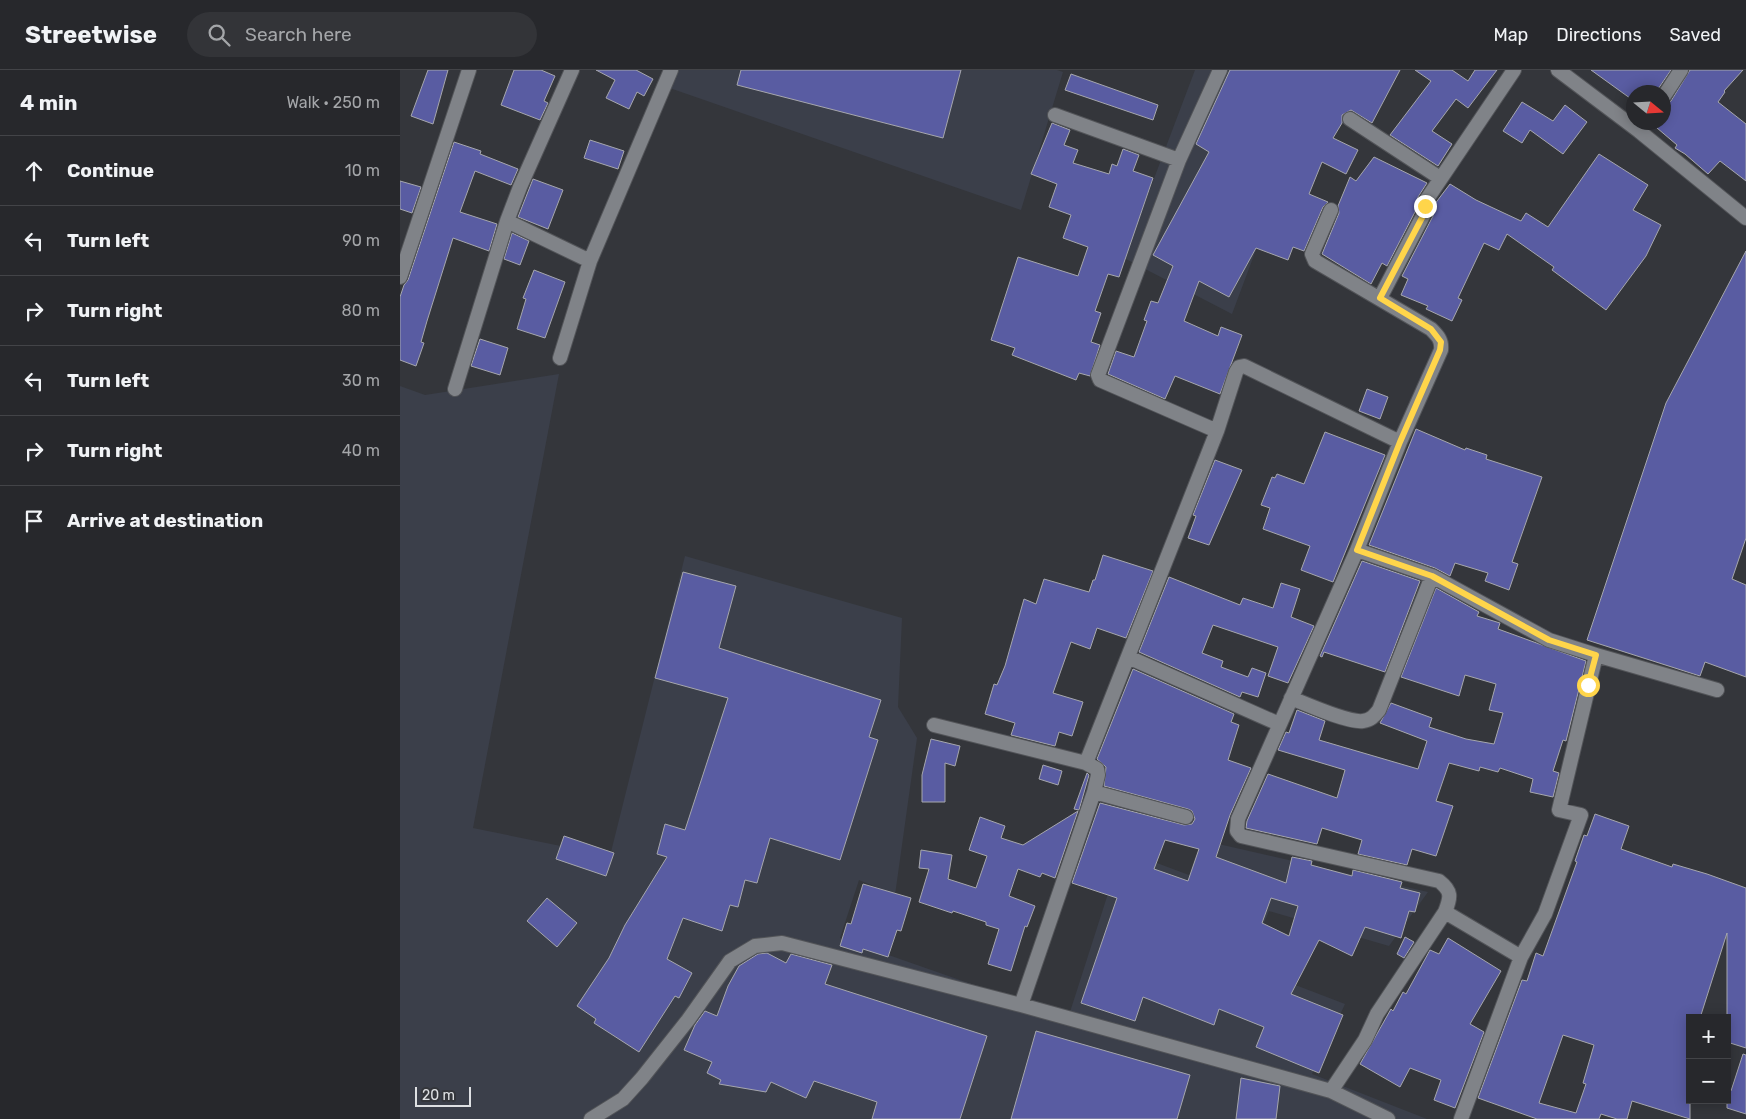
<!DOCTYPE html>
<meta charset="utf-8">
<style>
:root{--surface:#27282c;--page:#333438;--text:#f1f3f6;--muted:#a4a6a9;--line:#434448}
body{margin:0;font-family:Rubik,sans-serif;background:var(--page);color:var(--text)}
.controls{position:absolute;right:15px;bottom:15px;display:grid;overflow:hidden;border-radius:0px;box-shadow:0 2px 12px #0003}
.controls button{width:45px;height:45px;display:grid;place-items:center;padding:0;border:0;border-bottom:1px solid var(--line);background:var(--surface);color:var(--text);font:25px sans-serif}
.compass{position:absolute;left:1226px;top:15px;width:45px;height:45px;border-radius:50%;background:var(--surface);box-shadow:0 2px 12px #0003;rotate:108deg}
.scale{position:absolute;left:15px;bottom:12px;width:56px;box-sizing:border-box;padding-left:5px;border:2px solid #dee0e3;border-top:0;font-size:14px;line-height:18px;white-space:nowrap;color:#dee0e3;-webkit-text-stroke:4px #34363b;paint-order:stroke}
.stop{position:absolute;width:15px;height:15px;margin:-11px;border:4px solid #ffd54a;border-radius:50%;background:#fff}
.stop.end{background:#ffd54a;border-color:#fff;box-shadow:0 1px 5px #0008}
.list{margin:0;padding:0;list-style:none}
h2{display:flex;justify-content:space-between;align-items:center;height:65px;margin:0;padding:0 20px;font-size:21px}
h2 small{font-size:16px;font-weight:400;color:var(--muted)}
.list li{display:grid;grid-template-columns:32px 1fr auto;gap:15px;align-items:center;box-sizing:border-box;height:70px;padding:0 20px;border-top:1px solid var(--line)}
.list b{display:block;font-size:19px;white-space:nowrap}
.list em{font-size:16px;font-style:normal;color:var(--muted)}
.icon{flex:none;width:28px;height:28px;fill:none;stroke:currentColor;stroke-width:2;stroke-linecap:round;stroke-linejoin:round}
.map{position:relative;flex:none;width:1346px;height:1049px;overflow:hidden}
header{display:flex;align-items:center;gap:30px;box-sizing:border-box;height:70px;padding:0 25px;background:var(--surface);border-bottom:1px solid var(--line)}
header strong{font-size:24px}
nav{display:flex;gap:28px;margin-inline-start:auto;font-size:18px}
.search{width:350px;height:45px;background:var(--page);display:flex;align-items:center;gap:12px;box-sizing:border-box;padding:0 18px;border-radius:28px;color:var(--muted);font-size:19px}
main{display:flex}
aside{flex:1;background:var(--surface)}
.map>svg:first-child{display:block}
.built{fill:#3b3f4a}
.building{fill:#595ca2;stroke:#a6a7ad;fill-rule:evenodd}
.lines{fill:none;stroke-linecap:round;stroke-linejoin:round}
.minor-casing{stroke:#525458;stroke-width:16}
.minor{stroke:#808388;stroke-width:14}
.route{stroke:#ffd54a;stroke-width:6}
</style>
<header>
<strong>Streetwise</strong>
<div class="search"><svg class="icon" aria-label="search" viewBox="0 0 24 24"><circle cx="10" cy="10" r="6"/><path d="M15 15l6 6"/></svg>Search here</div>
<nav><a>Map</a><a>Directions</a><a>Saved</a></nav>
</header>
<main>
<aside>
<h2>4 min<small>Walk · 250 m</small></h2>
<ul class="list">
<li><svg class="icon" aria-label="ahead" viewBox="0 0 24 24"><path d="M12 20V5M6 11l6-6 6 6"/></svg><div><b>Continue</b></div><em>10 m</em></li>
<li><svg class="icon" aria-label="left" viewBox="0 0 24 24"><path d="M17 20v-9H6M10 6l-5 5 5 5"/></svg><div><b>Turn left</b></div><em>90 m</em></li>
<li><svg class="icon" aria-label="right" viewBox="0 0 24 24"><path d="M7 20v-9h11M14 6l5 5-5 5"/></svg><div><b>Turn right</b></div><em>80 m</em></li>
<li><svg class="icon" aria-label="left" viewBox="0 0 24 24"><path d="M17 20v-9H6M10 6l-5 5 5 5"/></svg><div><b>Turn left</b></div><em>30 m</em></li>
<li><svg class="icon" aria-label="right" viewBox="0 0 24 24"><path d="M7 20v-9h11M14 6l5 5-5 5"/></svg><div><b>Turn right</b></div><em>40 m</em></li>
<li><svg class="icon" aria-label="arrive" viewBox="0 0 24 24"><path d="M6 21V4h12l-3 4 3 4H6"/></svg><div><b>Arrive at destination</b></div></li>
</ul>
</aside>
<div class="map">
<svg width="1346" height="1049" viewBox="0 0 1346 1049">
<rect width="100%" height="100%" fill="#34363b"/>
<path class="built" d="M 268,0 L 657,0 L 663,2 L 621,140 L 261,15 Z
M 795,0 L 936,0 L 896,73 L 832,244 L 724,188 Z
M 159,304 L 73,758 L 210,786 L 285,486 L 502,548 L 498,637 L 517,668 L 495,825 L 459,810 L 440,868 L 577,916 L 670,942 L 722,780 L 789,805 L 801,770 L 1028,822 L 989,876 L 869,841 L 846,896 L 945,934 L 912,1004 L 1027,1049 L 0,1049 L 0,316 L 25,325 Z"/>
<path class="building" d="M 28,0 L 48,0 L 33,54 L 11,46 Z
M 114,0 L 141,0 L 155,6 L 144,31 L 148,33 L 140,50 L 101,35 Z
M 196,0 L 236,0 L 253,9 L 244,26 L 237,22 L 229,39 L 206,28 L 215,10 Z
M 341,0 L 561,0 L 543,68 L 337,15 Z
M 830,0 L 1000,0 L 972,53 L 951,40 L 942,45 L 942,53 L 933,68 L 958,80 L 946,104 L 922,92 L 909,124 L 928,132 L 923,137 L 904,181 L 893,177 L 888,190 L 856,178 L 829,227 L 799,211 L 784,251 L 818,266 L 821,257 L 842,265 L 820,324 L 775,306 L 765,329 L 708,304 L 716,281 L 734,287 L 747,251 L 744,250 L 751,231 L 758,233 L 773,196 L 753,185 L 809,82 L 796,74 Z
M 1015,0 L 1052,0 L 1068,11 L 1075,0 L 1097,0 L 1068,38 L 1056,29 L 1032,61 L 1052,74 L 1038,96 L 990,65 L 1031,11 Z
M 1191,0 L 1271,0 L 1256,22 L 1234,22 L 1234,31 Z
M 1290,0 L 1343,0 L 1324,21 L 1325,22 L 1318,32 L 1346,54 L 1346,111 L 1320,91 L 1308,104 L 1285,84 L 1275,78 L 1277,75 L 1250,52 L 1264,52 L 1264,35 L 1271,31 Z
M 671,4 L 758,35 L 753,50 L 665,20 Z
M 1122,32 L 1153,51 L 1165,35 L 1187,52 L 1163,84 L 1130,60 L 1122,73 L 1103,61 Z
M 652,53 L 670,60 L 664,75 L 678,80 L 673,93 L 709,104 L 712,94 L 717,96 L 723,79 L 739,85 L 733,101 L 753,108 L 719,207 L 708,204 L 695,241 L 701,243 L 691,272 L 700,275 L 690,306 L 679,303 L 676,310 L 612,285 L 615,278 L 591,270 L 618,187 L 678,206 L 688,177 L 663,168 L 671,145 L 649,137 L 657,114 L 631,104 Z
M 190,70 L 224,81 L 218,99 L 184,88 Z
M 54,72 L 81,81 L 80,84 L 118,99 L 111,115 L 75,101 L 60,142 L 97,154 L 89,181 L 53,168 L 27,251 L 21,272 L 24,273 L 16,296 L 0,290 L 0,227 L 4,215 L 8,210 Z
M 1199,84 L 1248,115 L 1233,140 L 1261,155 L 1246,186 L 1206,240 L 1152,200 L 1154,197 L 1107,164 L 1099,180 L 1084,173 L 1058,228 L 1062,230 L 1052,251 L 1026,239 L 1028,236 L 1001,225 L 1008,209 L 1002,206 L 1033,146 L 1034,135 L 1050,114 L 1076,130 L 1121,151 L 1126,143 L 1148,157 Z
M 974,87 L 1027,113 L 1018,127 L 1016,140 L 987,196 L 982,193 L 971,214 L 922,184 L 939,143 L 938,136 L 950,107 L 956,111 Z
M 133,109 L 163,120 L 148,159 L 118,147 Z
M 0,111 L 21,117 L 12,143 L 0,139 Z
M 112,163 L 129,171 L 120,195 L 104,189 Z
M 1346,181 L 1346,468 L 1332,509 L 1346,515 L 1346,607 L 1305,592 L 1300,606 L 1187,570 L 1266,333 Z
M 134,200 L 165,212 L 145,268 L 117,259 L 126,229 L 123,228 Z
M 80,269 L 108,278 L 100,305 L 71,296 Z
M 967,319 L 988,327 L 980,349 L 959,341 Z
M 1016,359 L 1065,380 L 1066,378 L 1087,385 L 1086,389 L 1142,407 L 1112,492 L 1118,494 L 1109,520 L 1085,511 L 1088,503 L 1055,493 L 1050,506 L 1035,498 L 969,475 Z
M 925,362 L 985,385 L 933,512 L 901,500 L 910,476 L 863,459 L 870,438 L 861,435 L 872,407 L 875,408 L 877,404 L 904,414 Z
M 815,390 L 842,400 L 809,475 L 788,468 L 796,446 L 793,445 Z
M 703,485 L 753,501 L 726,568 L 697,558 L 690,579 L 671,572 L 653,623 L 683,632 L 672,666 L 659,662 L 655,676 L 611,665 L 615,653 L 585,644 L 594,614 L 597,615 L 605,596 L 624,529 L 636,534 L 644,509 L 689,522 L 693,510 L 695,510 Z
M 962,491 L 1020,511 L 985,602 L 924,582 L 922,587 L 920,586 Z
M 283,502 L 336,516 L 319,578 L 481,630 L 469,667 L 478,670 L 440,790 L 370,768 L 357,813 L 345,810 L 338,837 L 330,835 L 322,861 L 283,848 L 267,889 L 292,903 L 279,928 L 275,926 L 239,982 L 194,953 L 196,949 L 177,936 L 209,888 L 225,855 L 267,787 L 257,784 L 265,754 L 285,760 L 328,628 L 255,608 Z
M 769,507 L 840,535 L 843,528 L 873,538 L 881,513 L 900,519 L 891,547 L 914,556 L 888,613 L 868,606 L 878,577 L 813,555 L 802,583 L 823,591 L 821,597 L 848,607 L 852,598 L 866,603 L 858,627 L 842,622 L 840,627 L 739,582 Z
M 1036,518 L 1079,542 L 1077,546 L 1100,553 L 1098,559 L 1186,591 L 1166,671 L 1163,670 L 1153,701 L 1159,703 L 1153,727 L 1130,722 L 1133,709 L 1100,698 L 1098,702 L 1080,697 L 1079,701 L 1049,693 L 1036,731 L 1053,736 L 1036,786 L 1012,779 L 1007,795 L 958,784 L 962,770 L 922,758 L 917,774 L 846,758 L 847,751 L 868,704 L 937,728 L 945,700 L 878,680 L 886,662 L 889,663 L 897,640 L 925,651 L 919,670 L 1018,699 L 1027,671 L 980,653 L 991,633 L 1032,648 L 1029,657 L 1066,669 L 1094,674 L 1103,643 L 1089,640 L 1096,614 L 1065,605 L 1059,626 L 1001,607 Z
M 733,599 L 834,644 L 831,652 L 839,655 L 828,690 L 851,698 L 830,745 L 816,787 L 886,813 L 892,787 L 912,791 L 911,795 L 952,806 L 953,800 L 1002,812 L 1000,818 L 1020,823 L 1015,842 L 1009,841 L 1001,868 L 965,857 L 952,886 L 919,870 L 891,924 L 943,945 L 919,1003 L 856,977 L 864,957 L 819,939 L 814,955 L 743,927 L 735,951 L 681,933 L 717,828 L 672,813 L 700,733 L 784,755 L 792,754 L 795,749 L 792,741 L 788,739 L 704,716 L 706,697 L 697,689 ZM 765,770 L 799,779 L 788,811 L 754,799 ZM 871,828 L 898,836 L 889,866 L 862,853 Z
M 531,669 L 560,676 L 555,696 L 545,693 L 545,732 L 522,732 L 522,705 Z
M 643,695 L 662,701 L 658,715 L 639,709 Z
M 687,703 L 689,705 L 679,740 L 674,739 Z
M 678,741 L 655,808 L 642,803 L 640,807 L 618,799 L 609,826 L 635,836 L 627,857 L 625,856 L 611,901 L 588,894 L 599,859 L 586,855 L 586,852 L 553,841 L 552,843 L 519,832 L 529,799 L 519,798 L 521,780 L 552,785 L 548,809 L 576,818 L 587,786 L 569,780 L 580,747 L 605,756 L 601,768 L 623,775 Z
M 1195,744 L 1229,756 L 1221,779 L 1272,797 L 1273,794 L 1307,804 L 1346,818 L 1346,978 L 1327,972 L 1327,863 L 1300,948 L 1290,948 L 1290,1049 L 1232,1031 L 1227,1049 L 1217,1049 L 1201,1044 L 1199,1049 L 1137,1049 L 1078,1028 L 1122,910 L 1127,911 L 1136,883 L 1143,886 L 1177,792 L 1175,791 L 1184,765 L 1187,766 ZM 1163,965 L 1194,975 L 1183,1013 L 1186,1014 L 1176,1043 L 1139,1033 Z
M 164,766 L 214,783 L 206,806 L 156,789 Z
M 463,814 L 511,828 L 501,861 L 497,860 L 488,887 L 463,879 L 462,883 L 440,876 L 447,853 L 451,854 Z
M 147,828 L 177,853 L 157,877 L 127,851 Z
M 1005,867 L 1014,872 L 1004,888 L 997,884 Z
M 1048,868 L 1101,901 L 1070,954 L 1084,962 L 1055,1038 L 1034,1030 L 1041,1010 L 1010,998 L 1000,1017 L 960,994 L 991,939 L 993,941 L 1003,922 L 1006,924 L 1030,880 L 1039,884 Z
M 367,883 L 386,893 L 391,884 L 432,895 L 425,914 L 587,966 L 560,1049 L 472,1049 L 477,1032 L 414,1011 L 406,1028 L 371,1012 L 366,1022 L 319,1014 L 321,1010 L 307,1003 L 312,992 L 284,980 L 295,955 L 305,941 L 317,946 L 328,916 L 339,896 L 358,884 Z
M 636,961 L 790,1005 L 777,1049 L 611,1049 Z
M 1343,984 L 1346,985 L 1346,1044 L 1327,1038 L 1327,1020 L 1331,1021 Z
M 841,1008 L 880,1016 L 876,1049 L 836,1049 Z"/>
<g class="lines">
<defs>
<path id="minor" d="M 820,0 L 779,90 L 701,297 L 698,305 L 700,310 L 817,361 L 836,302 L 839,297 L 844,296 L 1000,372
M 1158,0 L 1239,61 L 1346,148
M 1264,26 L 1281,0
M 655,45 L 779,90
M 950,49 L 1040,108
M 107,151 L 190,191
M 0,207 L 69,0
M 980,228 L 1025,142 L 1025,132 L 1114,0
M 160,288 L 190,191 L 271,0
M 55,319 L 107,151 L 120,117 L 172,0
M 957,480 L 1032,506 L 1149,570 L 1196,585 L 1159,740 L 1181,745 L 1145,844 L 1121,887 L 1061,1049
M 1196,585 L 1317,620
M 728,587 L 879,654
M 891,628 C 906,634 948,653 963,651 C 971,650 974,646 979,640 L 1032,506
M 534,655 L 686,693
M 694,722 L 786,747
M 1045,842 L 1121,887
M 621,935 L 694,722 L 698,705 L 697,699 L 686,693 L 817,361
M 931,1021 L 965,970 L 977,944 L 1045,842 C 1051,827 1052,821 1039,811 L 841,766 L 837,761 L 838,749 L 957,480 L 1000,372 L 1041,280 C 1042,270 1038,266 1031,259 L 915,191 L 912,184 L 931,140
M 191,1049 L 223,1029 L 242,1008 L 288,950 L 330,891 L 355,876 L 382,873 L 621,935 L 931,1021 L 988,1049"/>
</defs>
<use href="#minor" class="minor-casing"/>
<use href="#minor" class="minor"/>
</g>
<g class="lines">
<path class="route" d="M 1025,136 L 1025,142 L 980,228 L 1031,259 L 1041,272 L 1040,280 L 1000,372 L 957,480 L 1032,506 L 1149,570 L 1196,585 L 1188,615"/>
</g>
</svg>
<div class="controls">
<button>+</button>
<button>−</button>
</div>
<svg class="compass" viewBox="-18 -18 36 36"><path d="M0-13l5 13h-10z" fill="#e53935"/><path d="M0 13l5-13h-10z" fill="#a4a6a9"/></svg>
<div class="scale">20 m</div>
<div class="stop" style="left:1188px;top:615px"></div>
<div class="stop end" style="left:1025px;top:136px"></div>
</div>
</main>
